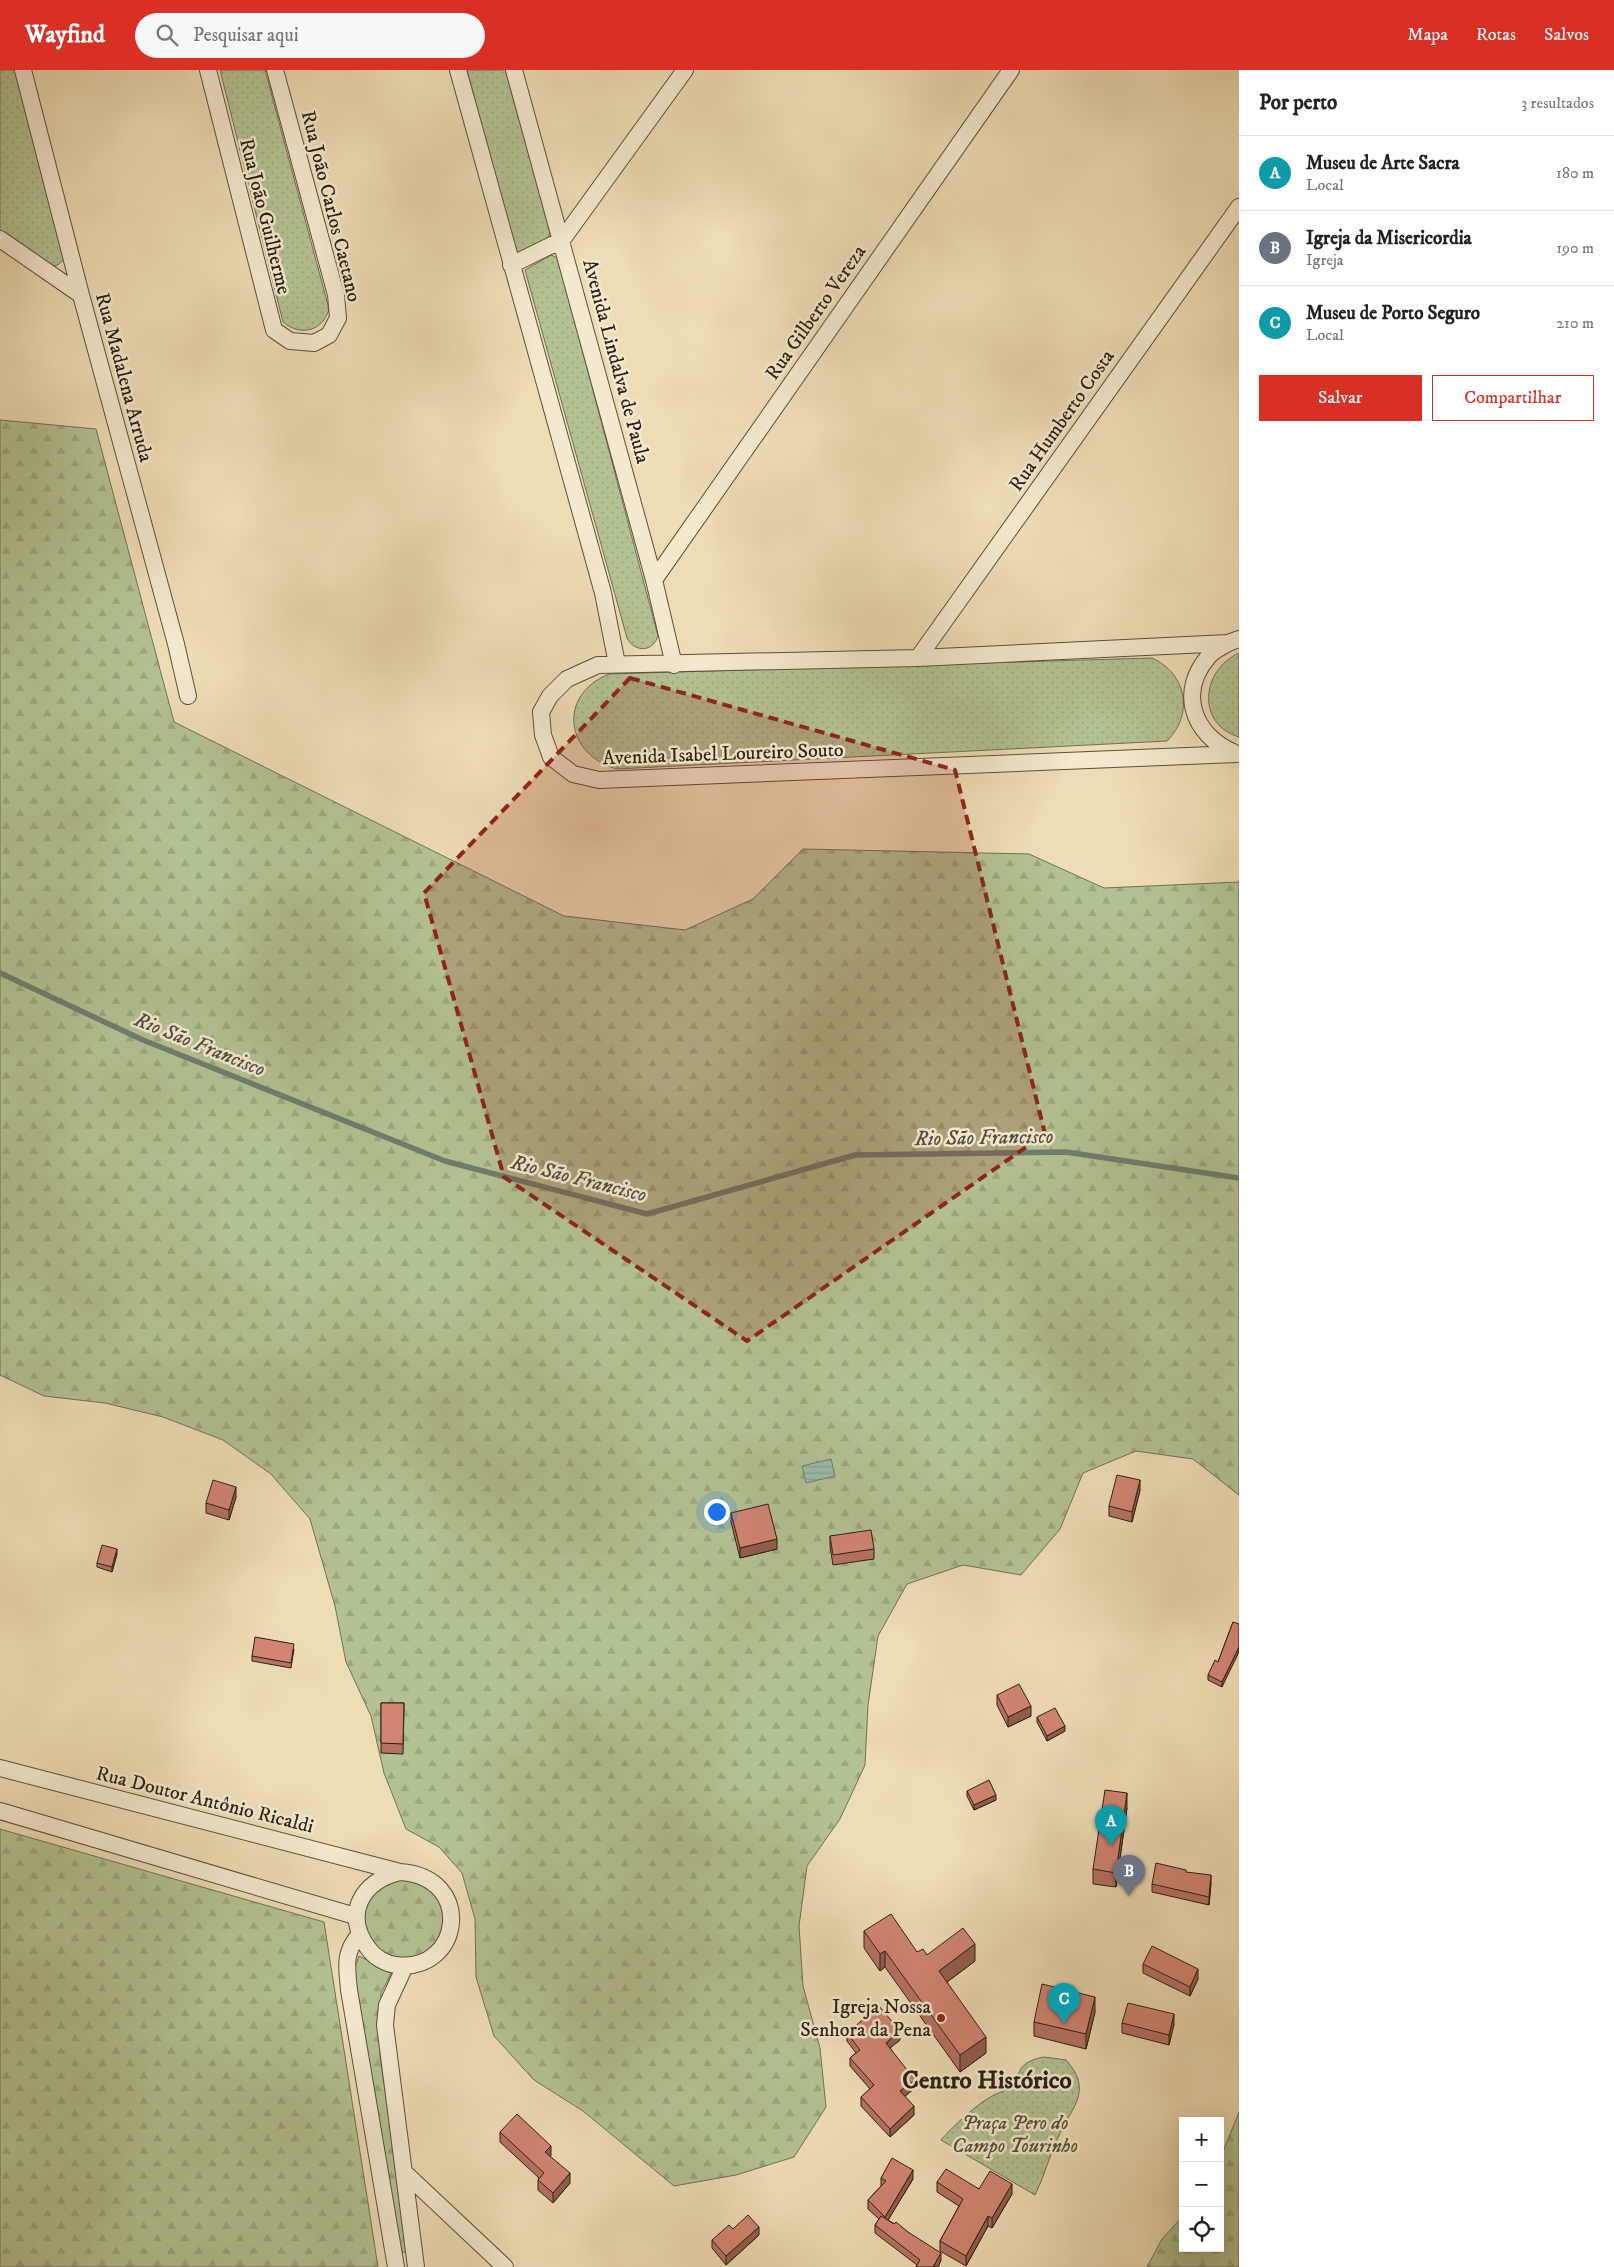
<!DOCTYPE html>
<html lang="pt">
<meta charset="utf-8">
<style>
:root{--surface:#fff;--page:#f6f6f6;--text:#222;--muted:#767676;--line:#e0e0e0;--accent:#d93025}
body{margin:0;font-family:"IM FELL DW Pica",serif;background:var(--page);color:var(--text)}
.controls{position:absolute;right:15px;bottom:15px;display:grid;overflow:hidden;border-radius:0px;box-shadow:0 5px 20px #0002}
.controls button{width:45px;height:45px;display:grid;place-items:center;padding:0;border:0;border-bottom:1px solid var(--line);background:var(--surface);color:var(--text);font:25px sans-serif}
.you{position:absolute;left:716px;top:1441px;width:18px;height:18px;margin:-12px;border:4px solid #fff;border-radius:50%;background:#1a73e8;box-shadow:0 0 0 8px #1a73e833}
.badge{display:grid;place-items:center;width:32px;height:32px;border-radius:50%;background:var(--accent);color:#fff;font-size:16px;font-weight:700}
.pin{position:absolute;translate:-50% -41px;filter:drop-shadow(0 1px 2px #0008)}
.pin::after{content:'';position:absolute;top:26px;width:18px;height:15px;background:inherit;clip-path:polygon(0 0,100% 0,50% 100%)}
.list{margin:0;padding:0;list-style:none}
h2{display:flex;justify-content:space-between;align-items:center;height:65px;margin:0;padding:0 20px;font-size:21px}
h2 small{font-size:16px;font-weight:400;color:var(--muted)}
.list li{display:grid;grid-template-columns:32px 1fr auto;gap:15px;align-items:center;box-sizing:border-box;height:75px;padding:0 20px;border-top:1px solid var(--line)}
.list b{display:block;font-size:19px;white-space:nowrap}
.list p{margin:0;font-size:16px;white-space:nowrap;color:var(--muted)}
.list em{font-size:16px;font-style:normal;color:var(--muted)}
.actions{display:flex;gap:10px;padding:15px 20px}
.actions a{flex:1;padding:11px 0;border:1px solid var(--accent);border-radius:0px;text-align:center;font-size:18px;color:var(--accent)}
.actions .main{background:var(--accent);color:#fff}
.icon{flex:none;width:28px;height:28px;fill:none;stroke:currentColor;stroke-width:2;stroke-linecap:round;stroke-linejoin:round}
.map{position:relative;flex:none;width:1239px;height:2197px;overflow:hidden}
header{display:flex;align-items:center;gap:30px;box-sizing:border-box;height:70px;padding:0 25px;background:var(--accent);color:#fff}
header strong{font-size:24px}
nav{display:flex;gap:28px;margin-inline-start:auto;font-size:18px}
.search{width:350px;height:45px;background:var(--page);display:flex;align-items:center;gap:12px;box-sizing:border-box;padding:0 18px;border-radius:28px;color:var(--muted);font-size:19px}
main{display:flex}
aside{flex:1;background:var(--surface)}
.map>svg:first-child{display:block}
.grass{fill:url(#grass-dots);stroke:#6e7154}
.forest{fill:url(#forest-firs);stroke:#6e7154}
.water{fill:url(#water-rules);stroke:#6d7e6f}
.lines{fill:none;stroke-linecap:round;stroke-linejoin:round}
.stream{stroke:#6d7e6f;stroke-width:5.5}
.street-casing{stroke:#5b4f3d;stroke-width:18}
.street{stroke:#f4e8cf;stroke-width:16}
.wall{fill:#b57262;stroke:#2a2015}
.shaded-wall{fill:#935d50;stroke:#2a2015}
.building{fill:#d28572;stroke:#2a2015}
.marked{fill:#8f2418;fill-opacity:0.2;stroke:#8f2418;stroke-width:4;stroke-dasharray:10 6;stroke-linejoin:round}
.poi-dot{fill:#8f2418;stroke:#f4e8cf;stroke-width:2}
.labels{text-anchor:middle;stroke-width:5;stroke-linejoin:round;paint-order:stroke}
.street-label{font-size:20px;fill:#2a2015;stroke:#f4e8cf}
.poi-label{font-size:20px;fill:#2a2015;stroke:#f4e8cf;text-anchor:end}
.park-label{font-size:20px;font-style:italic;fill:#53513a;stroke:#f4e8cf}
.water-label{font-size:21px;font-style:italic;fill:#4b4f42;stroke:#f4e8cf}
.district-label{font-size:25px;font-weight:bold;fill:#2a2015;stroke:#f4e8cf}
</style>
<header>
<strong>Wayfind</strong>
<div class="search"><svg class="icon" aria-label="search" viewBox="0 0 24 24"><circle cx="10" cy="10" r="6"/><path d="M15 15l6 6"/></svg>Pesquisar aqui</div>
<nav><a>Mapa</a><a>Rotas</a><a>Salvos</a></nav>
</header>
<main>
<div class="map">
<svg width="1239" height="2197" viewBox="0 0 1239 2197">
<defs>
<pattern id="grass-dots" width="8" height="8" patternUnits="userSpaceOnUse" patternTransform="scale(1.25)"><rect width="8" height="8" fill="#b3c292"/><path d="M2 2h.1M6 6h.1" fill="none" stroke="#9aa67d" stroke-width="1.8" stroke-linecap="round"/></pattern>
<pattern id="forest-firs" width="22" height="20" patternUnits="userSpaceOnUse" patternTransform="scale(1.25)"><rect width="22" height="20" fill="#b3c292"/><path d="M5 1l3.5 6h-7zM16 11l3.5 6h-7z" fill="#9aa67d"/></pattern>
<pattern id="water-rules" width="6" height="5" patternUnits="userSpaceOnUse" patternTransform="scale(1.25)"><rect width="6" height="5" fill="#99bcab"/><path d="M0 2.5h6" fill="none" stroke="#84a192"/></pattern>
</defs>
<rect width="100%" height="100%" fill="#eedcb5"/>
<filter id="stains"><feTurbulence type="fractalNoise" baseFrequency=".004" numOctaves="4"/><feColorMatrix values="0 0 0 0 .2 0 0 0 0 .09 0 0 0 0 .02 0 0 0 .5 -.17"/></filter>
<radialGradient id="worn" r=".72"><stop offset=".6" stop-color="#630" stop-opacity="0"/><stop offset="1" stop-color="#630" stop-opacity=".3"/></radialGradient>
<path class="grass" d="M 0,0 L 16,0 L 64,189 L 58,195 L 52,196 L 0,162 Z
M 220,0 L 265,0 L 329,239 C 323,261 301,267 283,252 Z
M 467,0 L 506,0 L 551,160 L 548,168 L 516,184 Z
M 551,185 L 558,188 L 658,566 C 653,582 635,583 627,568 L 525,200 Z
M 1239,583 L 1239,667 C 1196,654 1201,600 1239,583 Z
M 1152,588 C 1187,604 1194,644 1167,671 L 617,699 C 565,685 557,625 609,604 Z
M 1044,1987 L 1066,1990 C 1093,2020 1073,2036 1060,2063 C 1050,2083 1045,2105 1035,2125 L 941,2070 C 953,2056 978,2033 994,2025 C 998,2023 1002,2022 1005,2020 C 1025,2008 1011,1993 1044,1987 Z"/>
<path class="forest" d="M 0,350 L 96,359 L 174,652 L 564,846 L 685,860 L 753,829 L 803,779 L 1029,784 L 1104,818 L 1239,812 L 1239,1425 L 1193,1389 L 1136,1381 L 1083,1403 L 1060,1459 L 1021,1505 L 963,1495 L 907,1514 L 878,1566 L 868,1635 L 865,1695 L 840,1749 L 807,1796 L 799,1856 L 803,1916 L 820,1978 L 826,2037 L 794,2087 L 736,2105 L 674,2116 L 583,2041 L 534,2010 L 494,1966 L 476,1907 L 475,1849 L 462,1803 L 439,1777 L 406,1759 L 384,1703 L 371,1646 L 346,1592 L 335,1536 L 310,1449 L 271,1404 L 223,1370 L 163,1347 L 105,1333 L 44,1326 L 0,1305 Z
M 0,1759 L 324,1852 L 378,2197 L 0,2197 Z
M 402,1805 L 434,1819 L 448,1849 L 439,1875 L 416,1891 L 381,1885 L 359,1849 L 366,1828 Z
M 359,1886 L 392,1902 L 381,1923 L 380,1986 L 409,2183 L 398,2181 L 354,1900 Z
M 1239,2042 L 1239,2197 L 1147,2197 L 1162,2169 L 1183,2146 L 1183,2178 L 1220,2178 L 1220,2089 Z"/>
<path class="water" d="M 831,1389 L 835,1406 L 806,1413 L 802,1396 Z"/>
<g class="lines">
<path class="stream" d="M 0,903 L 143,970 L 445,1091 L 647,1144 L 855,1085 L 1066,1082 L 1239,1108"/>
<defs>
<path id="street" d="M 23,0 L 81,225 L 176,574 L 188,626
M 208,0 L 274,260 L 290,271 L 314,273 L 329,265 L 338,248 L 336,225 L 275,0
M 458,0 L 603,523 L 617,594
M 514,0 L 654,510 L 674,595
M 0,169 L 81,225
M 511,195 L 562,170 L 685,0
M 654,510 L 1011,0
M 1228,573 C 1222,577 1214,580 1209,586 C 1178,621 1192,664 1233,682
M 918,588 L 1239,137
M 1236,684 L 599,710 L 573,704 L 551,687 L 543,665 L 541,642 L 550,626 L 567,609 L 598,595 L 918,588 L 1228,573 L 1239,569
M 0,1698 L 400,1802
M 0,1741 L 355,1846
M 400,1802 C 476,1807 461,1904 396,1895 C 386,1894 374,1887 368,1878 C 343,1844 362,1811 400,1802 Z
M 360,1864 C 343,1883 347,1897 349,1920 L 396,2197
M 405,1896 L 387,1935 L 385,1955 L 416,2197
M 404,2102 L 505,2197"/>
</defs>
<use href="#street" class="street-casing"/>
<use href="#street" class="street"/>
</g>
<path class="wall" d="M 1140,1420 L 1132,1452 L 1109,1446 L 1109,1436 Z
M 236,1427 L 229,1450 L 206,1443 L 206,1433 Z
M 731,1443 L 777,1479 L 740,1488 L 731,1452 Z
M 830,1466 L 874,1479 L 874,1489 L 833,1495 L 830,1476 Z
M 117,1484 L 112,1502 L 97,1497 L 97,1493 Z
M 1233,1552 L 1222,1617 L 1208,1610 L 1208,1605 L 1218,1592 Z
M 294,1579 L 291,1598 L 252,1591 L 252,1586 Z
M 997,1625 L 1031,1646 L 1008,1657 L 997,1635 Z
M 381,1633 L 404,1633 L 403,1684 L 381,1683 Z
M 1037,1647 L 1065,1661 L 1047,1671 L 1037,1652 Z
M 967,1721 L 996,1730 L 974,1740 L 967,1726 Z
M 1127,1738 L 1116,1817 L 1093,1814 L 1093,1799 Z
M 1186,1802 L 1211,1813 L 1209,1835 L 1152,1822 L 1152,1814 Z
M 864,1861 L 917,1882 L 927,1885 L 975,1891 L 947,1912 L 986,1983 L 960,2002 L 885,1897 L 880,1901 L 864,1878 Z
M 1143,1894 L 1198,1909 L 1190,1926 L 1143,1903 Z
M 1095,1942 L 1086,1979 L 1034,1966 L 1034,1952 Z
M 1122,1953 L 1174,1954 L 1169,1975 L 1122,1963 Z
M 847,1963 L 900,1970 L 890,1978 L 915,2018 L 905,2026 L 914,2045 L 890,2067 L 861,2036 L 861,2027 L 870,2019 L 850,1996 L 850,1988 L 856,1983 L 847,1971 Z
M 500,2062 L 551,2086 L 550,2086 L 570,2113 L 553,2133 L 538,2120 L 538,2110 L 539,2108 L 500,2072 Z
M 881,2108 L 913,2109 L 888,2150 L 908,2162 L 941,2190 L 938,2197 L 916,2197 L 917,2195 L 875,2163 L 875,2155 L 879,2149 L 868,2139 L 868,2130 L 881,2116 Z
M 937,2112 L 1012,2124 L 992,2158 L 988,2156 L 966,2196 L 940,2181 L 940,2171 L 959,2136 L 937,2122 Z
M 733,2159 L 759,2165 L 726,2195 L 712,2178 L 712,2170 Z"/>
<path class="shaded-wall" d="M 1140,1410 L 1140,1420 L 1132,1452 L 1132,1442 Z
M 236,1417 L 236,1427 L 229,1450 L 229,1440 Z
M 777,1469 L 777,1479 L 740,1488 L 740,1478 Z
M 117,1479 L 117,1484 L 112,1502 L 112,1497 Z
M 1239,1577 L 1239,1582 L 1222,1617 L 1222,1612 Z
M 1031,1636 L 1031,1646 L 1008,1657 L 1008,1647 Z
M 1065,1656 L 1065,1661 L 1047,1671 L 1047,1666 Z
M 1127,1723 L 1127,1738 L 1116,1817 L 1116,1803 Z
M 996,1725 L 996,1730 L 974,1740 L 974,1735 Z
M 1211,1805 L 1211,1813 L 1209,1835 L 1209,1827 Z
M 975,1874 L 975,1891 L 939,1918 L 939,1901 Z
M 885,1881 L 885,1897 L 880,1901 L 880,1884 Z
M 1198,1899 L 1198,1909 L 1190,1926 L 1190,1917 Z
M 1095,1927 L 1095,1942 L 1086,1979 L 1086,1964 Z
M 1174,1944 L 1174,1954 L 1169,1975 L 1169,1965 Z
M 900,1961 L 900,1970 L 886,1981 L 886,1973 Z
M 986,1967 L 986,1983 L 960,2002 L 960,1985 Z
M 915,2010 L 915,2018 L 900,2030 L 900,2021 Z
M 914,2036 L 914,2045 L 890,2067 L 890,2059 Z
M 551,2076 L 551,2086 L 545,2092 L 545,2082 Z
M 913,2100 L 913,2109 L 885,2155 L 885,2147 Z
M 570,2103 L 570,2113 L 553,2133 L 553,2123 Z
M 1012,2114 L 1012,2124 L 992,2158 L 992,2148 Z
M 988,2146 L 988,2156 L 966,2196 L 966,2186 Z
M 759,2157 L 759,2165 L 726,2195 L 726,2186 Z
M 941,2183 L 941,2190 L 938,2197 L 933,2197 Z"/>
<path class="building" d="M 1117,1405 L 1140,1410 L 1132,1442 L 1109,1436 Z
M 213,1410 L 236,1417 L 229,1440 L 206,1433 Z
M 768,1434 L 777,1469 L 740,1478 L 731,1443 Z
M 871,1460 L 874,1479 L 833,1485 L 830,1466 Z
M 102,1475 L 117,1479 L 112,1497 L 97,1493 Z
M 1233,1552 L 1239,1554 L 1239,1577 L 1222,1612 L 1208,1605 L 1215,1590 L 1218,1592 Z
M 255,1567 L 294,1574 L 291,1593 L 252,1586 Z
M 1019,1614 L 1031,1636 L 1008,1647 L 997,1625 Z
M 381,1633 L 404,1633 L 403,1674 L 381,1673 Z
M 1055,1638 L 1065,1656 L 1047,1666 L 1037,1647 Z
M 989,1710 L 996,1725 L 974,1735 L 967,1721 Z
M 1105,1720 L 1127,1723 L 1116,1803 L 1093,1799 Z
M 1156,1793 L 1186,1800 L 1186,1802 L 1211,1805 L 1209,1827 L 1152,1814 Z
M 891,1844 L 917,1882 L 923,1879 L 927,1885 L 963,1858 L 975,1874 L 939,1901 L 986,1967 L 960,1985 L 885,1881 L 880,1884 L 864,1861 Z
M 1152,1876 L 1198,1899 L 1190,1917 L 1143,1894 Z
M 1042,1914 L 1095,1927 L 1086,1964 L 1034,1952 Z
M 1128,1933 L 1174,1944 L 1169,1965 L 1122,1953 Z
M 879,1936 L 900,1961 L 886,1973 L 915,2010 L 900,2021 L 914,2036 L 890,2059 L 861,2027 L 874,2015 L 850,1988 L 860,1980 L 847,1963 Z
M 517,2044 L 551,2076 L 545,2082 L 570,2103 L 553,2123 L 538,2110 L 544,2103 L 500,2062 Z
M 892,2088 L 913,2100 L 885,2147 L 868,2130 L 886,2111 L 881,2108 Z
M 946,2099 L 979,2119 L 990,2101 L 1012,2114 L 992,2148 L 988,2146 L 966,2186 L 940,2171 L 963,2129 L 937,2112 Z
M 748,2145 L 759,2157 L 726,2186 L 712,2170 L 729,2155 L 733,2159 Z
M 881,2146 L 894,2154 L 896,2152 L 908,2162 L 941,2183 L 933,2197 L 916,2197 L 920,2190 L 875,2155 Z"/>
<path class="marked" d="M 630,608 L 955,700 L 1045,1064 L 747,1271 L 504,1107 L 424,823 Z"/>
<circle class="poi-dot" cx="941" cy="1948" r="5"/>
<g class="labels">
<g class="street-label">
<text transform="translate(332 136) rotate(76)" y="7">Rua João Carlos Caetano</text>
<text transform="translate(266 146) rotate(76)" y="7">Rua João Guilherme</text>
<text transform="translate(815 242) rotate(-55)" y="7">Rua Gilberto Vereza</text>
<text transform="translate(617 291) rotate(75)" y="7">Avenida Lindalva de Paula</text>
<text transform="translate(125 307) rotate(75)" y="7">Rua Madalena Arruda</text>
<text transform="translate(1061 350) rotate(-55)" y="7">Rua Humberto Costa</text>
<text transform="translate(723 683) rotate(-2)" y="7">Avenida Isabel Loureiro Souto</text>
<text transform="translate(205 1729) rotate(14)" y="7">Rua Doutor Antônio Ricaldi</text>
</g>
<g class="poi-label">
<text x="931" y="1943">Igreja Nossa<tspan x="931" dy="23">Senhora da Pena</tspan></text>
</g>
<g class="park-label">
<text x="1015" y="2059">Praça Pero do<tspan x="1015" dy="23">Campo Tourinho</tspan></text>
</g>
<g class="water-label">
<text transform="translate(200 974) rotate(22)" y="7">Rio São Francisco</text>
<text transform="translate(984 1067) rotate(-1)" y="7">Rio São Francisco</text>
<text transform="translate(579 1108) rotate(14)" y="7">Rio São Francisco</text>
</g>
<g class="district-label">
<text x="987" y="2018">Centro Histórico</text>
</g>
</g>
<rect width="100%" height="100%" filter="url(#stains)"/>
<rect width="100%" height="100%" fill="url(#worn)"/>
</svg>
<div class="controls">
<button>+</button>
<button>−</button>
<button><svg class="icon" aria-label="locate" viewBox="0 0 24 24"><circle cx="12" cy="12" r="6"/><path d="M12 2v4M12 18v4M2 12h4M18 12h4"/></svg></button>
</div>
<div class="you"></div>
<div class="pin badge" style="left:1111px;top:1776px;background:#0f9aa8">A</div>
<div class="pin badge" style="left:1129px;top:1826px;background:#6b7280">B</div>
<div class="pin badge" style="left:1064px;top:1954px;background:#0f9aa8">C</div>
</div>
<aside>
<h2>Por perto<small>3 resultados</small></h2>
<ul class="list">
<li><span class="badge" style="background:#0f9aa8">A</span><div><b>Museu de Arte Sacra</b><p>Local</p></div><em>180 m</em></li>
<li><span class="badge" style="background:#6b7280">B</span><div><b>Igreja da Misericordia</b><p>Igreja</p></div><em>190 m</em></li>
<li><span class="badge" style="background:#0f9aa8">C</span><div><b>Museu de Porto Seguro</b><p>Local</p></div><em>210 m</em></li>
</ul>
<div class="actions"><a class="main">Salvar</a><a>Compartilhar</a></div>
</aside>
</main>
